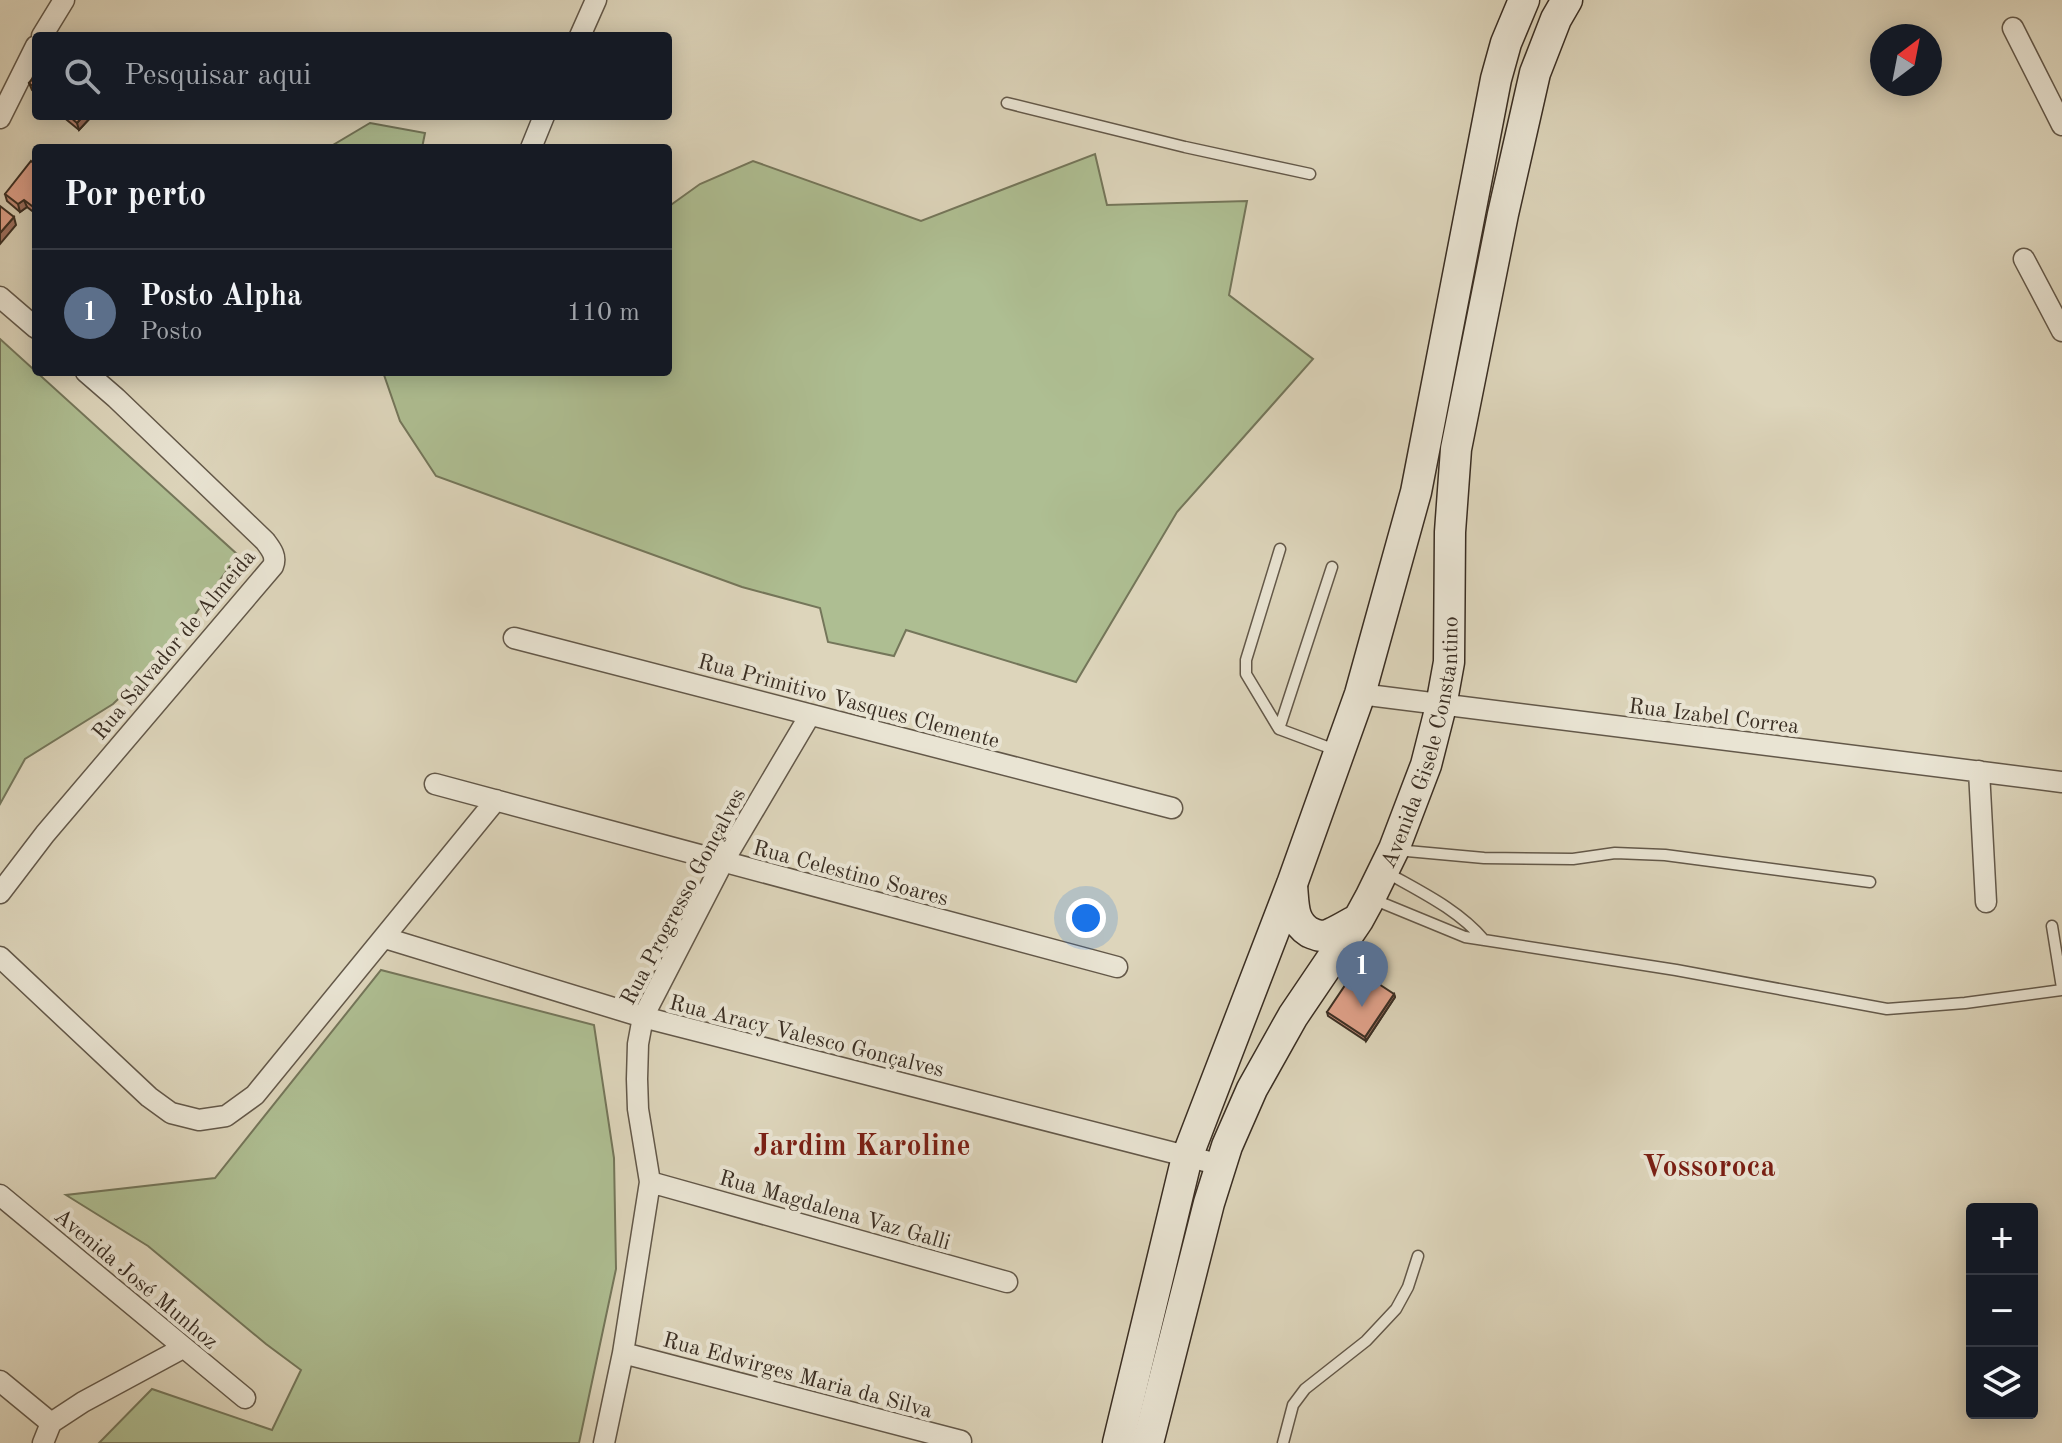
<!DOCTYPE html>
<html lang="pt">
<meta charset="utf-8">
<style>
:root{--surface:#171b24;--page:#242831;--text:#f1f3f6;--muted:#9ea1a6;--line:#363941;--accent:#db2777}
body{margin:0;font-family:"Old Standard TT",serif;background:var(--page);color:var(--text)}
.controls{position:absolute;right:24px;bottom:24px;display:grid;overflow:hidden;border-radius:8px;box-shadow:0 4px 20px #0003}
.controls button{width:72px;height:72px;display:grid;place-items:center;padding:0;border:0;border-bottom:2px solid var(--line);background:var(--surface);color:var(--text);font:40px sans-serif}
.compass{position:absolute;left:1870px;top:24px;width:72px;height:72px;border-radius:50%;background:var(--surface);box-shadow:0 4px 20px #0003;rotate:32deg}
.you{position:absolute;left:1086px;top:918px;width:28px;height:28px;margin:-20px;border:6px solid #fff;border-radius:50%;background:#1a73e8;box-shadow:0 0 0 12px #1a73e833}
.badge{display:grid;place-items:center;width:52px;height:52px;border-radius:50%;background:var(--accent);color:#fff;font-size:26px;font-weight:700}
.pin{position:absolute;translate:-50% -66px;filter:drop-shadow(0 2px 4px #0008)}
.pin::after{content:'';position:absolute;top:42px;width:28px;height:24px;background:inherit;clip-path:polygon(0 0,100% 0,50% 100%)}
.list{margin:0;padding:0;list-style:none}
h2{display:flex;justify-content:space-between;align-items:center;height:104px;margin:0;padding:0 32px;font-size:34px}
h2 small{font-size:26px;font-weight:400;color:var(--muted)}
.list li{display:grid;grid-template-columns:52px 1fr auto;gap:24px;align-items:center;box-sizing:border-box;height:128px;padding:0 32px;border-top:2px solid var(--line)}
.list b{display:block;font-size:30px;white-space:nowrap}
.list p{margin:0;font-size:26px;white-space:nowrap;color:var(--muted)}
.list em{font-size:26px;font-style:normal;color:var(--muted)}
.icon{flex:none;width:44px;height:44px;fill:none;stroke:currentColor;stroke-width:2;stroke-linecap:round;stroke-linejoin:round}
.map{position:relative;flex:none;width:2062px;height:1443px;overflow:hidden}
.search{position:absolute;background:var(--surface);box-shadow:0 4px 20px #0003;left:32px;top:32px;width:640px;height:88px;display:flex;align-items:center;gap:20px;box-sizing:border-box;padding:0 28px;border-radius:8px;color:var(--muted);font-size:30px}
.panel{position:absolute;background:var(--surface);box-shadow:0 4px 20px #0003;left:32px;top:144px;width:640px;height:232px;border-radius:8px}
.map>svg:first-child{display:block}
.green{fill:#aebe92;stroke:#74765a;stroke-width:2}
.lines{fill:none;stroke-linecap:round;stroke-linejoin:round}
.lane-casing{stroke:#635849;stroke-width:13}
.street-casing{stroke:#635849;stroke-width:23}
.secondary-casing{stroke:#3a2e23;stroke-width:33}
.lane{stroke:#e9e4d3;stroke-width:10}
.street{stroke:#e9e4d3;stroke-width:20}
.secondary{stroke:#e9e4d3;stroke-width:30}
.wall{fill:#c28b78;stroke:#3a2e23;stroke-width:2}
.shaded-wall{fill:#9e7161;stroke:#3a2e23;stroke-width:2}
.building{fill:#e1a28b;stroke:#3a2e23;stroke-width:2}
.labels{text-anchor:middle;stroke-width:8;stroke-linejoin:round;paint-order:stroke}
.street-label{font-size:22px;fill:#3a2e23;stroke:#e9e4d3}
.district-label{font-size:30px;font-weight:bold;fill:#7a1f14;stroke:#e9e4d3}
</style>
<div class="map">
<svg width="2062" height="1443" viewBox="0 0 2062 1443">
<rect width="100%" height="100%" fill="#ddd5bb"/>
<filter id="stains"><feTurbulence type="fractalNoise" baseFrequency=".0025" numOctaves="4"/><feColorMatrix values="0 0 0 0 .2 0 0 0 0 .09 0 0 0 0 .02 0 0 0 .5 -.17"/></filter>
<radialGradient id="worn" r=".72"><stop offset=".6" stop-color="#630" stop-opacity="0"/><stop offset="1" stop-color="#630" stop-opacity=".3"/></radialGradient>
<path class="green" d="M 370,123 L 425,133 L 422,148 L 328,148 Z
M 1095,154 L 1107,205 L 1247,201 L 1229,295 L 1313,359 L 1177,512 L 1076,682 L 906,630 L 894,656 L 828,642 L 820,608 L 742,587 L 436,476 L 400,421 L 383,372 L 668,372 L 668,207 L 700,184 L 753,161 L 921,221 Z
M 0,339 L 238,555 L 170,649 L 113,704 L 25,759 L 0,804 Z
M 381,970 L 594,1025 L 614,1158 L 616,1269 L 579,1443 L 99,1443 L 152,1389 L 272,1430 L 301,1370 L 266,1344 L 148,1246 L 66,1195 L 215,1178 Z"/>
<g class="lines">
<defs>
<path id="lane" d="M 1007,103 L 1185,147 L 1310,174
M 1280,549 L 1246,660 L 1246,674 L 1279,729 L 1338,751
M 1279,729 L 1332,567
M 1396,850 L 1484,858 L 1573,859 L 1615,853 L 1665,855 L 1870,882
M 1384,871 C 1419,891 1458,909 1484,940
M 1375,900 L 1465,937 L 1676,970 L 1887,1009 L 1965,1003 L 2062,990
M 2052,926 L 2062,988
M 1283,1443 L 1293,1405 L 1305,1389 L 1366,1341 L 1396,1309 L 1408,1287 L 1418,1256"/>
<path id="street" d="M 2013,28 L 2062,125
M 42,36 L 64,0
M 580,36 L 596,0
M 0,118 L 36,46
M 531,148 L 544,116
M 2024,259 L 2062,331
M 0,297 L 36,328
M 514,638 L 1172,808
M 1360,694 L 2062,782
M 1979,771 L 1986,902
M 435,784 L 1117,967
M 0,893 L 45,834 L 273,566 C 277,556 271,549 265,541 L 116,398 L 86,372
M 385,938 L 643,1017 L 1221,1165
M 0,957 L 149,1097 L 171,1113 L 199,1120 L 226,1116 L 255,1095 L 496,800
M 650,1182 L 1007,1282
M 0,1195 L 245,1398
M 623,1353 L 961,1441
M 0,1381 L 51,1423
M 43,1443 L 51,1423 L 83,1402 L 183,1348
M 604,1443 L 623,1353 L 650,1182 L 638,1109 L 637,1079 L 638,1044 L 643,1017 L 723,862 L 810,715"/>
<g id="secondary">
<path d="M 1292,886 C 1294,905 1292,921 1309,932 C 1316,935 1320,937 1328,935 C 1338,931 1347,925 1357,920"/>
<path d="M 1118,1443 L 1187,1157 L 1292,884 L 1360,694 L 1416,492 L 1496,79 L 1506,43 L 1524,0"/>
<path id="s1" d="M 1148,1443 L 1209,1203 L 1227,1146 L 1252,1089 L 1293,1016 L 1358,920 L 1370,898 L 1394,849 L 1426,765 L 1441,706 L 1449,662 L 1450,532 L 1456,449 L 1503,214 L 1535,73 L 1556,19 L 1567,0"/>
</g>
</defs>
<use href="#lane" class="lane-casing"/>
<use href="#street" class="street-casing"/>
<use href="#secondary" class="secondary-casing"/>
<use href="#lane" class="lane"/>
<use href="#street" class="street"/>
<use href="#secondary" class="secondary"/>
</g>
<path class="wall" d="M 36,75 L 36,94 L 32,90 L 29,83 Z
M 62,116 L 92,116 L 79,130 Z
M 36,165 L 36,214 L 27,207 L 20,212 L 7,201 L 5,194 Z
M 1394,994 L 1395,997 L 1366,1041 L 1328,1016 L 1327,1012 Z"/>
<path class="shaded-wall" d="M 83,116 L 92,116 L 79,130 L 77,123 Z
M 24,200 L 27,207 L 20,212 L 18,204 Z
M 14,217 L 16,225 L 0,244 L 0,233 Z
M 1394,994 L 1395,997 L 1366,1041 L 1365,1037 Z"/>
<path class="building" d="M 36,75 L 36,89 L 29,83 Z
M 69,116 L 83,116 L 77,123 Z
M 31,161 L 36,165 L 36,209 L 24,200 L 18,204 L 5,194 Z
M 0,206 L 14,217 L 0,233 Z
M 1356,969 L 1394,994 L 1365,1037 L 1327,1012 Z"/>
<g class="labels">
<g class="street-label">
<text transform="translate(173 644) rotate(-50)" y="8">Rua Salvador de Almeida</text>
<text transform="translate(849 700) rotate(15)" y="8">Rua Primitivo Vasques Clemente</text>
<text transform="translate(1714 715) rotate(7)" y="8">Rua Izabel Correa</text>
<text dy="8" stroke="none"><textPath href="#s1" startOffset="760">Avenida Gisele Constantino</textPath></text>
<text transform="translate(851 872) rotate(15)" y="8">Rua Celestino Soares</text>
<text transform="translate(682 896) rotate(-62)" y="8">Rua Progresso Gonçalves</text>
<text transform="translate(807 1035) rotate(14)" y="8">Rua Aracy Valesco Gonçalves</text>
<text transform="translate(835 1209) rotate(16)" y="8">Rua Magdalena Vaz Galli</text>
<text transform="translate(137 1278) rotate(40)" y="8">Avenida José Munhoz</text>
<text transform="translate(798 1374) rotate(15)" y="8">Rua Edwirges Maria da Silva</text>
</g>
<g class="district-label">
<text x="862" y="1155">Jardim Karoline</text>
<text x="1709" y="1176">Vossoroca</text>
</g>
</g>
<rect width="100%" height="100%" filter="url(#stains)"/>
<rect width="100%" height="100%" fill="url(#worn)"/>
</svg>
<div class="controls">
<button>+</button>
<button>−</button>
<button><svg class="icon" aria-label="layers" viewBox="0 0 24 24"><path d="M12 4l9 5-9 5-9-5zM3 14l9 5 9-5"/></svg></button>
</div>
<svg class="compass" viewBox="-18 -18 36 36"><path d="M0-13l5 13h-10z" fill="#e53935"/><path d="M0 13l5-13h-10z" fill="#9ea1a6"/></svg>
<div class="you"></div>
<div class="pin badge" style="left:1362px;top:1007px;background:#5c6f8a">1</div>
<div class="search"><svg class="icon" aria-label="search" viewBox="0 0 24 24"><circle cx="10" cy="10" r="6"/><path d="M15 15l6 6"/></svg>Pesquisar aqui</div>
<section class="panel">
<h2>Por perto<small></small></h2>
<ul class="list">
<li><span class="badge" style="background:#5c6f8a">1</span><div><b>Posto Alpha</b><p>Posto</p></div><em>110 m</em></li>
</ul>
</section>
</div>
